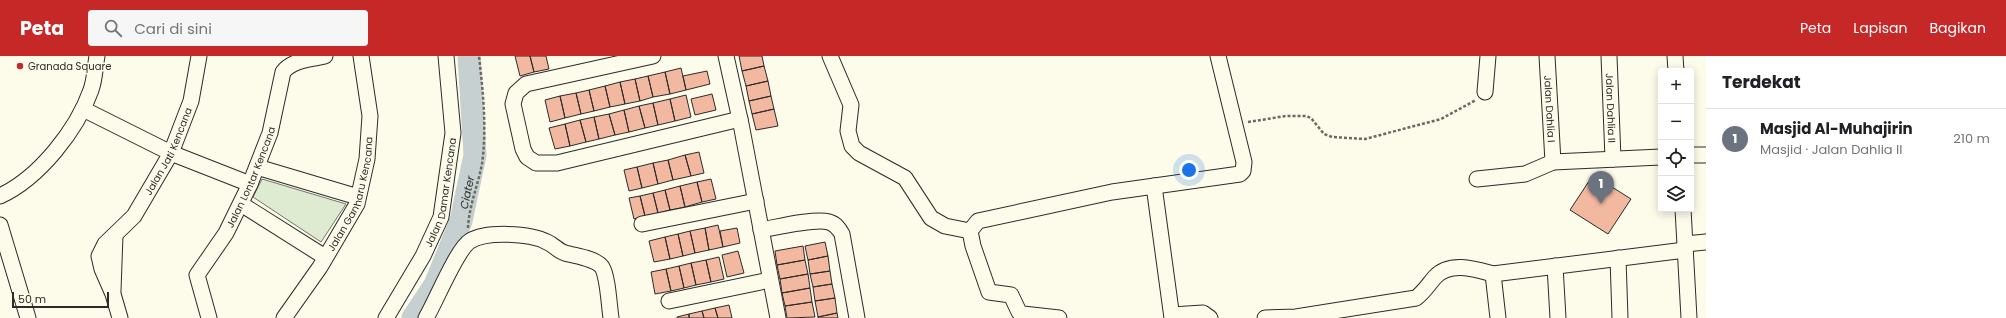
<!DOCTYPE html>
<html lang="id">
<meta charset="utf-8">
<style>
:root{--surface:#fff;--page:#f6f6f6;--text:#202124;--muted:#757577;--line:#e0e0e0;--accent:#c62828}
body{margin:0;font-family:Poppins,sans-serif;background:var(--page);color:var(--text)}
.controls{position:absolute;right:12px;top:12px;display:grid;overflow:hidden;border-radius:4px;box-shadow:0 2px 10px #0003}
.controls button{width:36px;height:36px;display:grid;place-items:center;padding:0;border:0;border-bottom:1px solid var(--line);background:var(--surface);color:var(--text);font:20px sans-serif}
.scale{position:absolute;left:12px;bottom:10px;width:97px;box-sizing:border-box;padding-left:4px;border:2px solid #2b2b2b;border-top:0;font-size:11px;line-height:14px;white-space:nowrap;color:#2b2b2b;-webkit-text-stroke:3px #fdfbea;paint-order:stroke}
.you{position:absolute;left:1189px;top:114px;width:14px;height:14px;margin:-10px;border:3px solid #fff;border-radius:50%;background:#1a73e8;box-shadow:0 0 0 6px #1a73e833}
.badge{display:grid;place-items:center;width:26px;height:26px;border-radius:50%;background:var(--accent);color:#fff;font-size:13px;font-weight:700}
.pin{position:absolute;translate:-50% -33px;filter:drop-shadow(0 1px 2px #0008)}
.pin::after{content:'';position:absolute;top:21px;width:14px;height:12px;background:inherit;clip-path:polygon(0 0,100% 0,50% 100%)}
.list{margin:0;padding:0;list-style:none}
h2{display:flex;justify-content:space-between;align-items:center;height:52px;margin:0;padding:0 16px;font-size:17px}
h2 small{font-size:13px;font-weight:400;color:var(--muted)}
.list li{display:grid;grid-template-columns:26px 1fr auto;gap:12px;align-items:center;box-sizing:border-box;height:60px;padding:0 16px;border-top:1px solid var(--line)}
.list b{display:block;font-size:15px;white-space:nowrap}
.list p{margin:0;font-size:13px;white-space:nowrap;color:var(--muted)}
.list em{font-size:13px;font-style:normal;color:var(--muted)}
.icon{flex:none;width:22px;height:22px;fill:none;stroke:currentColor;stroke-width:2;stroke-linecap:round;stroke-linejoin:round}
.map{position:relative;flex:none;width:1706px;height:262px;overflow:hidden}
header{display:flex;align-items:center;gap:24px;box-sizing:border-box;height:56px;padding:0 20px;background:var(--accent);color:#fff}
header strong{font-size:19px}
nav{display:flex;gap:22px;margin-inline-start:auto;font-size:14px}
.search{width:280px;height:36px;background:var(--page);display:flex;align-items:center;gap:10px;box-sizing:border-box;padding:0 14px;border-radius:4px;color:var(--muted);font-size:15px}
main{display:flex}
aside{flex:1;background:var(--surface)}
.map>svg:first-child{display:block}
.green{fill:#deebd1;stroke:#74746e}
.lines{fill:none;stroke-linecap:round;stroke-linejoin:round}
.river{stroke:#c7d0d0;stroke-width:23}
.building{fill:#f2b8a0;stroke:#2b2b2b}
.minor-casing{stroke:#2b2b2b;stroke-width:17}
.path{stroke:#6a6964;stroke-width:2.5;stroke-dasharray:3 2;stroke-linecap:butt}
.minor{stroke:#fdfbea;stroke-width:15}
.poi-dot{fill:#c62828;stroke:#fdfbea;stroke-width:1.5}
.labels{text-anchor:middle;stroke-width:3;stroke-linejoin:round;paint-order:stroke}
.poi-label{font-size:10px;fill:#2b2b2b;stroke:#fdfbea;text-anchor:start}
.street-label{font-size:10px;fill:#2b2b2b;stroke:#fdfbea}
.water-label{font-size:11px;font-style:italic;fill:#2b2b2b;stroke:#fdfbea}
</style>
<header>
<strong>Peta</strong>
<div class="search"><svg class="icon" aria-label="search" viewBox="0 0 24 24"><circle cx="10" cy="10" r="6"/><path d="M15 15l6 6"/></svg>Cari di sini</div>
<nav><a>Peta</a><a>Lapisan</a><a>Bagikan</a></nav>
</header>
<main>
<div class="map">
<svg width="1706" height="262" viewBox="0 0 1706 262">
<rect width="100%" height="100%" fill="#fdfbea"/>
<path class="green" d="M 262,123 L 346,148 L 321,186 L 253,141 Z"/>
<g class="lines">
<path class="river" id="s1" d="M 413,262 L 435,229 L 461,165 L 475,99 L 469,0"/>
</g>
<path class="building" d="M 515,0 L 530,0 L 534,16 L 520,20 Z
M 530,0 L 546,0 L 549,13 L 534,16 Z
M 739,0 L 762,0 L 764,10 L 742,15 Z
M 764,10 L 768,25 L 746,30 L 742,15 Z
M 681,12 L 686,34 L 670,38 L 665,16 Z
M 707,15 L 710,28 L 686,34 L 683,20 Z
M 665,16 L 670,38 L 653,41 L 648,20 Z
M 648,20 L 653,41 L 640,45 L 635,23 Z
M 635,23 L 640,45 L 625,48 L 620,26 Z
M 768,25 L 771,40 L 749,45 L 746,30 Z
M 620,26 L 625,48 L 610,51 L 605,30 Z
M 605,30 L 610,51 L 594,55 L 589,34 Z
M 589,34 L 594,55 L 581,58 L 576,37 Z
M 576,37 L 581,58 L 565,62 L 560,40 Z
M 712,38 L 716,54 L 695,59 L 691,43 Z
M 686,39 L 691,61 L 675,65 L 670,43 Z
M 560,40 L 565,62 L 550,66 L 545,44 Z
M 771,40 L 774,53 L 752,58 L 749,45 Z
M 670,43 L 675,65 L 658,69 L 653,47 Z
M 653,47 L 658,69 L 645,72 L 639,50 Z
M 639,50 L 645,72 L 629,76 L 624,54 Z
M 774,53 L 778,70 L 756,74 L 752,58 Z
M 624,54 L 629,76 L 615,79 L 609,58 Z
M 609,58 L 615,79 L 599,83 L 594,61 Z
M 594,61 L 599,83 L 586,86 L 580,64 Z
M 580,64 L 586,86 L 570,90 L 565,68 Z
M 565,68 L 570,90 L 555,93 L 549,72 Z
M 699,96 L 704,117 L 691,120 L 685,99 Z
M 685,99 L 691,120 L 673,124 L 668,104 Z
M 668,104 L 673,124 L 658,128 L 653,107 Z
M 653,107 L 658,128 L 642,132 L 637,111 Z
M 637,111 L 642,132 L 629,135 L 624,114 Z
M 1593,119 L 1631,143 L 1608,178 L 1570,154 Z
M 711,123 L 716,143 L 702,146 L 697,126 Z
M 697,126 L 702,146 L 685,151 L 680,130 Z
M 680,130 L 685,151 L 670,154 L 665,134 Z
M 665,134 L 670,154 L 658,157 L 653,137 Z
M 653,137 L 658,157 L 645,160 L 640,140 Z
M 640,140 L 645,160 L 634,163 L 629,142 Z
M 718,169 L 723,191 L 709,194 L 705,172 Z
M 705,172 L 709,194 L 695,197 L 690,175 Z
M 737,172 L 740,187 L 723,191 L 720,175 Z
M 690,175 L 695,197 L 683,200 L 678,178 Z
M 678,178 L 683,200 L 670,203 L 665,181 Z
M 665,181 L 670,203 L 654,206 L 649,185 Z
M 825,186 L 828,200 L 808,204 L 805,190 Z
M 803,190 L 805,204 L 777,209 L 775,195 Z
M 738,195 L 744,217 L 727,221 L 722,199 Z
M 828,200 L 830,215 L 810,218 L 808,204 Z
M 719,201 L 724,223 L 711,226 L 706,204 Z
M 706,204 L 711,226 L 696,229 L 691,207 Z
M 805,204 L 808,218 L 780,223 L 777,209 Z
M 691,207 L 696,229 L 684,232 L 679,210 Z
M 679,210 L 684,232 L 671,235 L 666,213 Z
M 666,213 L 671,235 L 655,238 L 651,216 Z
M 830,215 L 832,228 L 813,231 L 810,218 Z
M 808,218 L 810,232 L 782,237 L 780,223 Z
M 832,228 L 835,242 L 815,245 L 813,231 Z
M 810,232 L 812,246 L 785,250 L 782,237 Z
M 835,242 L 837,257 L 818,261 L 815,245 Z
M 812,246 L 815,261 L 787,262 L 785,250 Z
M 729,249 L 732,262 L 718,262 L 715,252 Z
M 715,252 L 718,262 L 704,262 L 702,255 Z
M 702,255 L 704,262 L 689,262 L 689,258 Z
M 837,257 L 838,262 L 818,262 L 818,261 Z
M 689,258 L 689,262 L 677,262 L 677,261 Z"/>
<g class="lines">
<defs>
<g id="minor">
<path d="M 653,0 L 526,28 L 516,37 L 513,48 L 523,93 L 527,101 L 536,107 L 557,107 L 740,63"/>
<path d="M 726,0 L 741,68 L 778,262"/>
<path d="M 830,0 L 851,49 L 848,75 L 852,90 L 859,97 L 905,122 L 931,162 L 945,170 L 970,175"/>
<path id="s2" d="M 1547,0 L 1553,106"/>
<path id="s3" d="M 1609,0 L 1613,103"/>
<path d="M 1675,0 L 1676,15"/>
<path d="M 1485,36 L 1488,0"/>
<path d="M 83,53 L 171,97 L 250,128"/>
<path d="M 1691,99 L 1706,99"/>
<path d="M 257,111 L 358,141"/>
<path d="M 1477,123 L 1525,118 L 1553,106 L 1661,101"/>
<path d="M 1154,130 L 1172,262"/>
<path d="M 0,140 C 39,122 77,74 91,34 C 95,23 95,11 97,0"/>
<path d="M 241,148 L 325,201"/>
<path d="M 1683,153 L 1689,262"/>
<path d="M 642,168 L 756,145"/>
<path d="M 0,169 L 28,262"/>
<path d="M 761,174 C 778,171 815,162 829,166 C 836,168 839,173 842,178 L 857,262"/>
<path d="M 1685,188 L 1706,186"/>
<path d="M 1618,202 L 1620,262"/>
<path d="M 1555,210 L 1558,262"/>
<path d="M 1493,218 L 1498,262"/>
<path d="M 113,235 L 115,179"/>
<path d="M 669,245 L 770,224"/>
<path d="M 1172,259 L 1203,257 L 1210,262"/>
<path id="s4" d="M 120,262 L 113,238 L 102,213 L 99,200 L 105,188 L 134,160 L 171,97 L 191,45 L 199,0"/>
<path id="s5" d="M 209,262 L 197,219 L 226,177 L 250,128 L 270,77 L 283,16 C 292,4 311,3 325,0"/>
<path id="s6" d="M 284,262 L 320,211 L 357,148 L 367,103 L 370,60 L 361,0"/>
<path id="s7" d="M 386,262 L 423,200 L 441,161 L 453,77 L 446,0"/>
<path d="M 426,262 C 436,245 457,193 470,185 C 486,175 530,177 547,186 C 554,189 558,195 565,197 C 575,200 595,202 602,211 C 608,221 609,249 611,262"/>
<path d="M 1059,262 L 1023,258 L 1019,256 L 1011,239 L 989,236 L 973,190 L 970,175 L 978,165 L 1112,136 L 1240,118 L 1243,115 L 1244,106 L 1218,0"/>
<path d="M 1265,262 L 1296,261 L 1416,242 C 1424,236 1428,229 1435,221 C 1450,205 1475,213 1493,218 L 1685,194"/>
</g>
</defs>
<use href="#minor" class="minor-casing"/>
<path class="path" d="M 1248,66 L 1286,60 L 1306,60 L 1311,62 L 1324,78 L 1332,81 L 1365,83 L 1441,63 L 1476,44
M 468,172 C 469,150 478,129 482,108 C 487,72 483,36 479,0"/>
<use href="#minor" class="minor"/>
</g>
<circle class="poi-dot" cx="20" cy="10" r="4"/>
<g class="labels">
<g class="poi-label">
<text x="28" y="14">Granada Square</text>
</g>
<g class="street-label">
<text dy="4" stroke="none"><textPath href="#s3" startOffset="52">Jalan Dahlia II</textPath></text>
<text dy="4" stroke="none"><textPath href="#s2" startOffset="53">Jalan Dahlia I</textPath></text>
<text dy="4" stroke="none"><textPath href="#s4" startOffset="193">Jalan Jati Kencana</textPath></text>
<text dy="4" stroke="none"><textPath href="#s5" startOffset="157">Jalan Lontar Kencana</textPath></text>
<text dy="4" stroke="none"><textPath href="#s7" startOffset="139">Jalan Damar Kencana</textPath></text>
<text dy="4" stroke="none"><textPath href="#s6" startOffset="143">Jalan Ganharu Kencana</textPath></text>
</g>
<g class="water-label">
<text dy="4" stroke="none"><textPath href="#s1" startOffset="138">Ciater</textPath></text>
</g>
</g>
</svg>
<div class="controls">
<button>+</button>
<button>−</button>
<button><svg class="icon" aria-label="locate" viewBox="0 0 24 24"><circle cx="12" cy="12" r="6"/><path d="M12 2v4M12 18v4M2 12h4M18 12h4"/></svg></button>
<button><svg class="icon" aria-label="layers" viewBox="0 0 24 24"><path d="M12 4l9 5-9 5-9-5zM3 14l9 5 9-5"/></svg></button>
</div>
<div class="scale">50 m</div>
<div class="you"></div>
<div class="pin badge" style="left:1601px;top:148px;background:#6b7280">1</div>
</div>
<aside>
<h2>Terdekat<small></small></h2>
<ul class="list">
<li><span class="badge" style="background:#6b7280">1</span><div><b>Masjid Al-Muhajirin</b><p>Masjid · Jalan Dahlia II</p></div><em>210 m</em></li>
</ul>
</aside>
</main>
